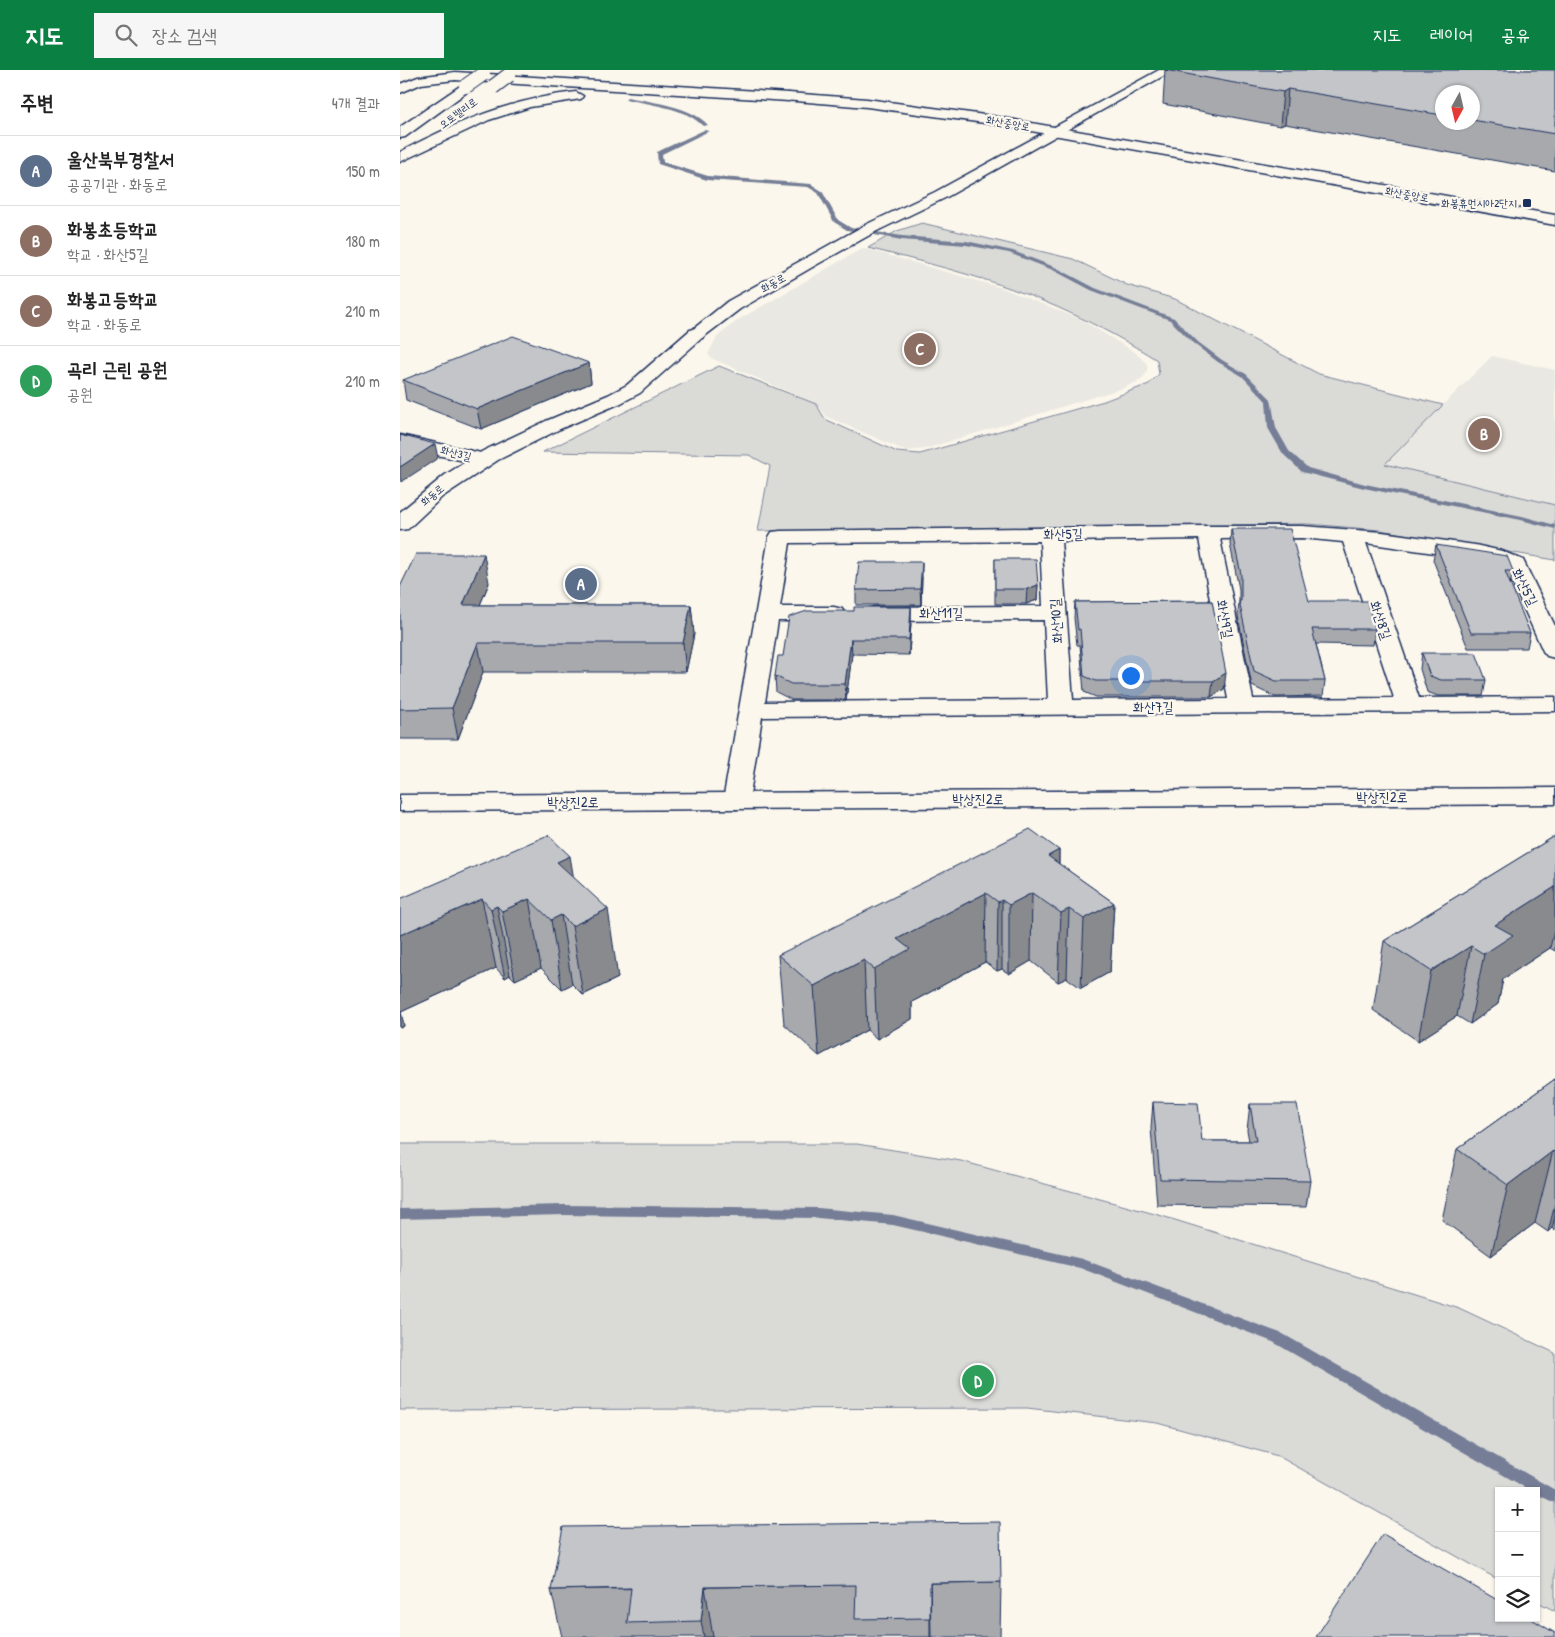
<!DOCTYPE html>
<html lang="ko">
<meta charset="utf-8">
<style>
:root{--surface:#fff;--page:#f6f6f6;--text:#222;--muted:#767676;--line:#e0e0e0;--accent:#0b8043}
body{margin:0;font-family:"Patrick Hand","Poor Story",sans-serif;background:var(--page);color:var(--text)}
.controls{position:absolute;right:15px;bottom:15px;display:grid;overflow:hidden;border-radius:0px;box-shadow:0 1px 4px #0004}
.controls button{width:45px;height:45px;display:grid;place-items:center;padding:0;border:0;border-bottom:1px solid var(--line);background:var(--surface);color:var(--text);font:25px sans-serif}
.compass{position:absolute;left:1035px;top:15px;width:45px;height:45px;border-radius:50%;background:var(--surface);box-shadow:0 1px 4px #0004;rotate:188deg}
.you{position:absolute;left:730px;top:605px;width:18px;height:18px;margin:-12px;border:4px solid #fff;border-radius:50%;background:#1a73e8;box-shadow:0 0 0 8px #1a73e833}
.badge{display:grid;place-items:center;width:32px;height:32px;border-radius:50%;background:var(--accent);color:#fff;font-size:16px;font-weight:700}
.pin{position:absolute;translate:-50% -50%;border:2px solid #fff;box-shadow:0 1px 5px #0006}
.list{margin:0;padding:0;list-style:none}
h2{display:flex;justify-content:space-between;align-items:center;height:65px;margin:0;padding:0 20px;font-size:21px}
h2 small{font-size:16px;font-weight:400;color:var(--muted)}
.list li{display:grid;grid-template-columns:32px 1fr auto;gap:15px;align-items:center;box-sizing:border-box;height:70px;padding:0 20px;border-top:1px solid var(--line)}
.list b{display:block;font-size:19px;white-space:nowrap}
.list p{margin:0;font-size:16px;white-space:nowrap;color:var(--muted)}
.list em{font-size:16px;font-style:normal;color:var(--muted)}
.icon{flex:none;width:28px;height:28px;fill:none;stroke:currentColor;stroke-width:2;stroke-linecap:round;stroke-linejoin:round}
.map{position:relative;flex:none;width:1155px;height:1567px;overflow:hidden}
header{display:flex;align-items:center;gap:30px;box-sizing:border-box;height:70px;padding:0 25px;background:var(--accent);color:#fff}
header strong{font-size:24px}
nav{display:flex;gap:28px;margin-inline-start:auto;font-size:18px}
.search{width:350px;height:45px;background:var(--page);display:flex;align-items:center;gap:12px;box-sizing:border-box;padding:0 18px;border-radius:0px;color:var(--muted);font-size:19px}
main{display:flex}
aside{flex:1;background:var(--surface)}
.map>svg:first-child{display:block}
.built{fill:#eae8e2}
.green{fill:#dadad7;stroke:#7a849a}
.lines{fill:none;stroke-linecap:round;stroke-linejoin:round}
.stream{fill:#747e96;fill-rule:evenodd}
.minor-casing{stroke:#1b2f5e;stroke-width:3}
.tertiary-casing{stroke:#1b2f5e;stroke-width:3}
.secondary-casing{stroke:#1b2f5e;stroke-width:3}
.trunk-casing{stroke:#1b2f5e;stroke-width:3}
.minor{fill:#fbf7ec;fill-rule:evenodd}
.tertiary{fill:#fbf7ec;fill-rule:evenodd}
.secondary{fill:#fbf7ec;fill-rule:evenodd}
.trunk{fill:#fbf7ec;fill-rule:evenodd}
.trunk-bridge-casing{stroke:#1b2f5e;stroke-width:16;stroke-linecap:butt}
.trunk-bridge{stroke:#fbf7ec;stroke-width:14}
.wall{fill:#a8a9ad;stroke:#1b2f5e;fill-rule:evenodd}
.shaded-wall{fill:#888a8d;stroke:#1b2f5e}
.building{fill:#c3c5c9;stroke:#1b2f5e}
.poi-dot{fill:#1b2f5e;stroke:#fbf7ec;stroke-width:2}
.labels{text-anchor:middle;stroke-width:4.5;stroke-linejoin:round;paint-order:stroke}
.far-street-label{font-size:11px;fill:#1b2f5e;stroke:#fbf7ec}
.far-poi-label{font-size:11px;fill:#1b2f5e;stroke:#fbf7ec;text-anchor:end}
.street-label{font-size:14px;fill:#1b2f5e;stroke:#fbf7ec}
</style>
<header>
<strong>지도</strong>
<div class="search"><svg class="icon" aria-label="search" viewBox="0 0 24 24"><circle cx="10" cy="10" r="6"/><path d="M15 15l6 6"/></svg>장소 검색</div>
<nav><a>지도</a><a>레이어</a><a>공유</a></nav>
</header>
<main>
<aside>
<h2>주변<small>4개 결과</small></h2>
<ul class="list">
<li><span class="badge" style="background:#5c6f8a">A</span><div><b>울산북부경찰서</b><p>공공기관 · 화동로</p></div><em>150 m</em></li>
<li><span class="badge" style="background:#8d6e63">B</span><div><b>화봉초등학교</b><p>학교 · 화산5길</p></div><em>180 m</em></li>
<li><span class="badge" style="background:#8d6e63">C</span><div><b>화봉고등학교</b><p>학교 · 화동로</p></div><em>210 m</em></li>
<li><span class="badge" style="background:#2e9e5b">D</span><div><b>곡리 근린 공원</b><p>공원</p></div><em>210 m</em></li>
</ul>
</aside>
<div class="map">
<svg width="1155" height="1567" viewBox="0 0 1155 1567">
<rect width="100%" height="100%" fill="#fbf7ec"/>
<filter id="ink" filterUnits="userSpaceOnUse"><feTurbulence type="fractalNoise" baseFrequency=".02" numOctaves="2"/><feDisplacementMap in="SourceGraphic" scale="10" xChannelSelector="R" yChannelSelector="G"/><feConvolveMatrix kernelMatrix="1 2 1 2 8 2 1 2 1" color-interpolation-filters="sRGB"/></filter>
<g filter="url(#ink)">
<path class="built" d="M 463,178 L 602,218 L 680,249 L 735,282 L 747,294 L 747,302 L 741,310 L 723,318 L 525,379 L 506,381 L 427,347 L 416,334 L 311,288 L 308,284 L 317,267 L 338,250 Z
M 1092,286 L 1155,300 L 1155,435 L 984,394 Z"/>
<path class="green" d="M 522,153 L 673,189 L 727,215 L 775,229 L 919,304 L 1043,335 L 985,394 L 1155,435 L 1155,490 L 980,460 L 908,454 L 358,461 L 370,396 L 349,385 L 143,382 L 319,296 L 416,334 L 425,349 L 497,382 L 520,384 L 704,331 L 749,314 L 759,304 L 757,290 C 701,255 639,226 576,207 C 540,196 504,187 468,178 L 497,161 Z
M 0,1074 L 457,1074 L 561,1091 L 762,1146 L 1059,1238 L 1155,1283 L 1155,1541 L 1136,1531 L 1136,1421 L 1099,1421 L 1099,1510 L 878,1386 L 757,1353 L 627,1338 L 0,1340 Z"/>
<g class="lines">
<path class="stream" d="M 227,27 C 251,32 291,36 308,55 L 303,56 C 285,37 250,35 225,29 Z
M 304,60 L 309,61 L 262,84 L 263,92 L 308,106 L 411,114 L 422,121 L 438,150 L 451,158 L 502,166 L 566,171 L 613,181 L 657,198 L 695,218 L 774,248 L 798,272 L 822,290 L 846,304 L 871,329 L 876,358 L 889,381 L 908,398 L 965,414 L 1122,446 L 1155,455 L 1155,459 L 1121,450 L 964,418 L 902,402 L 883,384 L 868,358 L 866,331 L 842,306 L 818,292 L 794,274 L 770,250 L 691,220 L 653,200 L 609,183 L 566,175 L 502,170 L 447,160 L 434,152 L 418,123 L 408,117 L 307,110 L 258,94 L 257,82 Z
M 163,1135 L 418,1138 L 493,1145 L 682,1189 L 883,1264 L 1155,1420 L 1155,1433 L 1136,1424 L 1136,1421 L 1131,1421 L 873,1272 L 680,1198 L 493,1155 L 418,1148 L 163,1145 L 0,1149 L 0,1139 Z"/>
<defs>
<path id="minor" d="M 759,0 L 774,0 L 545,128 L 477,161 L 416,195 L 340,239 L 302,268 L 290,268 L 287,264 L 328,231 L 404,189 L 465,155 L 535,122 Z
M 0,365 L 90,385 L 93,389 L 90,393 L 83,395 L 0,377 Z
M 804,456 L 902,456 L 982,462 L 1075,475 L 1102,481 L 1123,490 L 1155,556 L 1155,588 L 1147,586 L 1143,581 L 1106,499 L 1075,489 L 966,473 L 1019,628 L 1155,627 L 1155,641 L 362,647 L 349,731 L 345,737 L 336,739 L 327,737 L 323,731 L 369,467 L 372,462 L 380,461 ZM 902,468 L 943,472 L 994,628 L 853,629 L 820,469 ZM 799,469 L 828,629 L 673,630 L 661,471 ZM 640,471 L 643,536 L 474,537 L 466,539 L 463,544 L 466,549 L 474,551 L 644,550 L 648,630 L 365,632 L 378,551 L 434,551 L 442,549 L 445,544 L 442,539 L 434,537 L 380,537 L 390,473 Z"/>
<path id="tertiary" d="M 296,259 L 302,260 L 305,264 L 302,268 L 240,323 L 221,333 L 160,359 L 98,390 L 42,427 L 8,459 L 0,460 L 0,442 L 45,405 L 83,381 L 146,351 L 208,325 L 227,315 L 290,260 Z
M 1155,718 L 1155,734 L 0,741 L 0,725 Z"/>
<path id="secondary" d="M 389,23 L 467,29 L 592,46 L 1155,145 L 1155,155 L 592,54 L 467,37 L 384,30 L 382,27 Z"/>
<path id="trunk" d="M 55,2 L 389,23 L 396,27 L 389,31 L 55,10 L 21,14 L 0,23 L 0,14 L 18,7 Z
M 66,12 L 71,13 L 73,16 L 71,19 L 5,67 L 0,68 L 0,57 Z
M 176,22 L 183,26 L 181,29 L 130,37 L 89,50 L 0,92 L 0,82 C 56,52 112,29 176,22 Z"/>
</defs>
<use href="#minor" class="minor-casing"/>
<use href="#tertiary" class="tertiary-casing"/>
<use href="#secondary" class="secondary-casing"/>
<use href="#trunk" class="trunk-casing"/>
<use href="#minor" class="minor"/>
<use href="#tertiary" class="tertiary"/>
<use href="#secondary" class="secondary"/>
<use href="#trunk" class="trunk"/>
<defs>
<path id="trunk-bridge" d="M 66,16 L 83,4
M 93,17 L 109,5"/>
</defs>
<use href="#trunk-bridge" class="trunk-bridge-casing"/>
<use href="#trunk-bridge" class="trunk-bridge"/>
</g>
<path class="wall" d="M 765,0 L 1155,0 L 1155,101 L 885,54 L 880,56 L 763,34 ZM 1042,22 L 1072,22 L 1072,52 L 1042,52 Z
M 189,293 L 191,313 L 81,359 L 6,330 L 3,310 Z
M 831,459 L 909,531 L 975,559 L 973,575 L 916,574 L 925,611 L 923,626 L 875,627 L 852,616 L 838,546 L 839,531 L 839,519 L 830,474 Z
M 1036,475 L 1113,501 L 1110,515 L 1130,563 L 1127,578 L 1068,578 L 1033,490 Z
M 595,489 L 638,515 L 637,530 L 626,534 L 595,534 Z
M 522,507 L 521,535 L 456,535 L 456,520 Z
M 89,513 L 80,535 L 291,535 L 294,564 L 286,602 L 83,602 L 58,669 L 0,669 L 0,517 Z
M 812,531 L 824,619 L 811,627 L 696,627 L 684,622 L 680,575 L 677,575 L 674,548 L 675,532 Z
M 511,537 L 511,552 L 509,585 L 452,584 L 446,630 L 392,630 L 376,622 L 375,606 L 383,586 L 454,541 Z
M 1022,583 L 1086,610 L 1083,626 L 1038,626 L 1027,622 L 1020,599 Z
M 1155,766 L 1155,881 L 1150,878 L 1103,909 L 1098,934 L 1070,954 L 1057,946 L 1018,971 L 973,940 L 984,871 Z
M 659,780 L 659,794 L 714,833 L 710,902 L 681,918 L 667,908 L 658,912 L 631,891 L 609,904 L 602,899 L 597,901 L 585,892 L 512,932 L 512,949 L 477,969 L 467,960 L 419,986 L 384,954 L 378,885 Z
M 174,808 L 218,908 L 183,925 L 172,914 L 162,919 L 141,898 L 115,910 L 110,905 L 105,908 L 96,898 L 1,942 L 4,956 L 0,958 L 0,829 Z
M 1155,1009 L 1155,1161 L 1152,1158 L 1148,1162 L 1135,1153 L 1091,1186 L 1042,1150 L 1057,1079 Z
M 753,1032 L 802,1071 L 849,1071 L 847,1060 L 850,1034 L 910,1111 L 906,1137 L 757,1135 L 751,1058 Z
M 601,1512 L 600,1567 L 162,1567 L 151,1520 Z"/>
<path class="shaded-wall" d="M 888,19 L 885,54 L 880,56 L 883,22 Z
M 189,293 L 191,313 L 81,359 L 77,339 Z
M 35,374 L 38,388 L 1,412 L 0,406 L 0,397 Z
M 84,484 L 89,513 L 68,564 L 63,535 Z
M 522,492 L 522,507 L 521,535 L 520,519 Z
M 638,515 L 637,530 L 626,534 L 627,519 Z
M 291,535 L 294,564 L 286,602 L 283,573 Z
M 511,537 L 511,552 L 509,585 L 509,569 Z
M 451,569 L 452,584 L 446,630 L 445,614 Z
M 78,573 L 83,602 L 58,669 L 52,638 Z
M 826,603 L 824,619 L 811,627 L 813,611 Z
M 659,780 L 658,841 L 648,786 Z
M 170,786 L 181,852 L 208,839 L 218,908 L 183,925 L 172,856 L 157,792 Z
M 1155,817 L 1155,857 L 1150,878 L 1103,909 L 1098,934 L 1070,954 L 1084,884 L 1095,855 Z
M 586,823 L 585,892 L 512,932 L 512,949 L 477,969 L 474,899 L 497,869 Z
M 632,823 L 631,891 L 609,904 L 609,835 Z
M 82,829 L 96,898 L 1,942 L 4,956 L 0,958 L 0,865 Z
M 129,829 L 141,898 L 115,910 L 102,841 Z
M 602,830 L 602,899 L 597,901 L 598,832 Z
M 714,833 L 710,902 L 681,918 L 684,849 Z
M 97,836 L 110,905 L 105,908 L 91,839 Z
M 669,839 L 667,908 L 658,912 L 661,843 Z
M 161,845 L 172,914 L 162,919 L 151,850 Z
M 1071,876 L 1057,946 L 1018,971 L 1031,901 Z
M 464,890 L 467,960 L 419,986 L 414,916 Z
M 1153,1081 L 1135,1153 L 1091,1186 L 1108,1115 Z
M 1155,1134 L 1155,1146 L 1152,1158 L 1148,1162 Z
M 530,1513 L 531,1567 L 530,1567 Z
M 305,1517 L 313,1567 L 304,1567 L 301,1551 Z"/>
<path class="building" d="M 765,0 L 1155,0 L 1155,64 L 1072,50 L 1072,22 L 1042,22 L 1042,45 L 888,19 L 883,22 Z
M 113,266 L 189,293 L 77,339 L 3,310 Z
M 0,365 L 35,374 L 0,397 Z
M 831,459 L 890,459 L 909,531 L 967,531 L 975,559 L 912,559 L 925,611 L 876,611 L 854,601 L 839,531 L 841,531 L 841,504 Z
M 1036,475 L 1107,486 L 1113,501 L 1105,501 L 1130,563 L 1071,563 Z
M 16,484 L 84,484 L 63,535 L 291,535 L 283,573 L 78,573 L 52,638 L 0,639 L 0,517 Z
M 595,489 L 636,489 L 638,515 L 627,519 L 595,519 Z
M 459,492 L 522,492 L 520,519 L 456,520 Z
M 812,531 L 826,603 L 813,611 L 696,611 L 684,606 L 680,559 L 678,560 L 675,532 Z
M 454,537 L 511,537 L 509,569 L 451,569 L 445,614 L 391,614 L 375,606 L 378,586 L 383,586 L 389,547 L 407,541 L 454,541 Z
M 1022,583 L 1076,583 L 1086,610 L 1041,610 L 1030,606 Z
M 630,759 L 659,780 L 648,786 L 714,833 L 684,849 L 669,839 L 661,843 L 632,823 L 609,835 L 602,830 L 598,832 L 586,823 L 497,869 L 510,879 L 474,899 L 464,890 L 414,916 L 378,885 Z
M 148,765 L 170,786 L 157,792 L 208,839 L 172,856 L 161,845 L 151,850 L 129,829 L 102,841 L 97,836 L 91,839 L 82,829 L 0,865 L 0,829 Z
M 1155,766 L 1155,817 L 1095,855 L 1113,865 L 1084,884 L 1071,876 L 1031,901 L 984,871 Z
M 1155,1009 L 1155,1083 L 1153,1081 L 1108,1115 L 1057,1079 Z
M 753,1032 L 798,1033 L 802,1071 L 856,1071 L 850,1034 L 897,1034 L 910,1111 L 760,1109 Z
M 600,1452 L 601,1512 L 530,1513 L 530,1548 L 455,1549 L 456,1515 L 305,1517 L 301,1551 L 227,1553 L 231,1518 L 151,1520 L 163,1457 Z
M 983,1464 L 1099,1531 L 1099,1548 L 1130,1548 L 1155,1563 L 1155,1567 L 916,1567 Z"/>
</g>
<rect class="poi-dot" x="1122" y="128" width="10" height="10" rx="2.5"/>
<g class="labels">
<g class="far-street-label">
<text transform="translate(58 43) rotate(-36)" y="4">오토밸리로</text>
<text transform="translate(608 53) rotate(10)" y="4">화산중앙로</text>
<text transform="translate(1007 124) rotate(10)" y="4">화산중앙로</text>
<text transform="translate(373 213) rotate(-29)" y="4">화동로</text>
<text transform="translate(56 383) rotate(14)" y="4">화산3길</text>
<text transform="translate(32 425) rotate(-40)" y="4">화동로</text>
</g>
<g class="far-poi-label">
<text x="1117" y="137">화봉휴먼시아2단지</text>
</g>
<g class="street-label">
<text transform="translate(663 464) rotate(-1)" y="5">화산5길</text>
<text transform="translate(1125 517) rotate(63)" y="5">화산5길</text>
<text x="541" y="548">화산11길</text>
<text transform="translate(825 549) rotate(79)" y="5">화산9길</text>
<text transform="translate(981 550) rotate(71)" y="5">화산8길</text>
<text transform="translate(656 551) rotate(-94)" y="5">화산10길</text>
<text x="753" y="642">화산7길</text>
<text x="982" y="732">박상진2로</text>
<text x="578" y="734">박상진2로</text>
<text x="173" y="737">박상진2로</text>
</g>
</g>
</svg>
<div class="controls">
<button>+</button>
<button>−</button>
<button><svg class="icon" aria-label="layers" viewBox="0 0 24 24"><path d="M12 4l9 5-9 5-9-5zM3 14l9 5 9-5"/></svg></button>
</div>
<svg class="compass" viewBox="-18 -18 36 36"><path d="M0-13l5 13h-10z" fill="#e53935"/><path d="M0 13l5-13h-10z" fill="#767676"/></svg>
<div class="you"></div>
<div class="pin badge" style="left:181px;top:514px;background:#5c6f8a">A</div>
<div class="pin badge" style="left:1084px;top:364px;background:#8d6e63">B</div>
<div class="pin badge" style="left:520px;top:279px;background:#8d6e63">C</div>
<div class="pin badge" style="left:578px;top:1311px;background:#2e9e5b">D</div>
</div>
</main>
